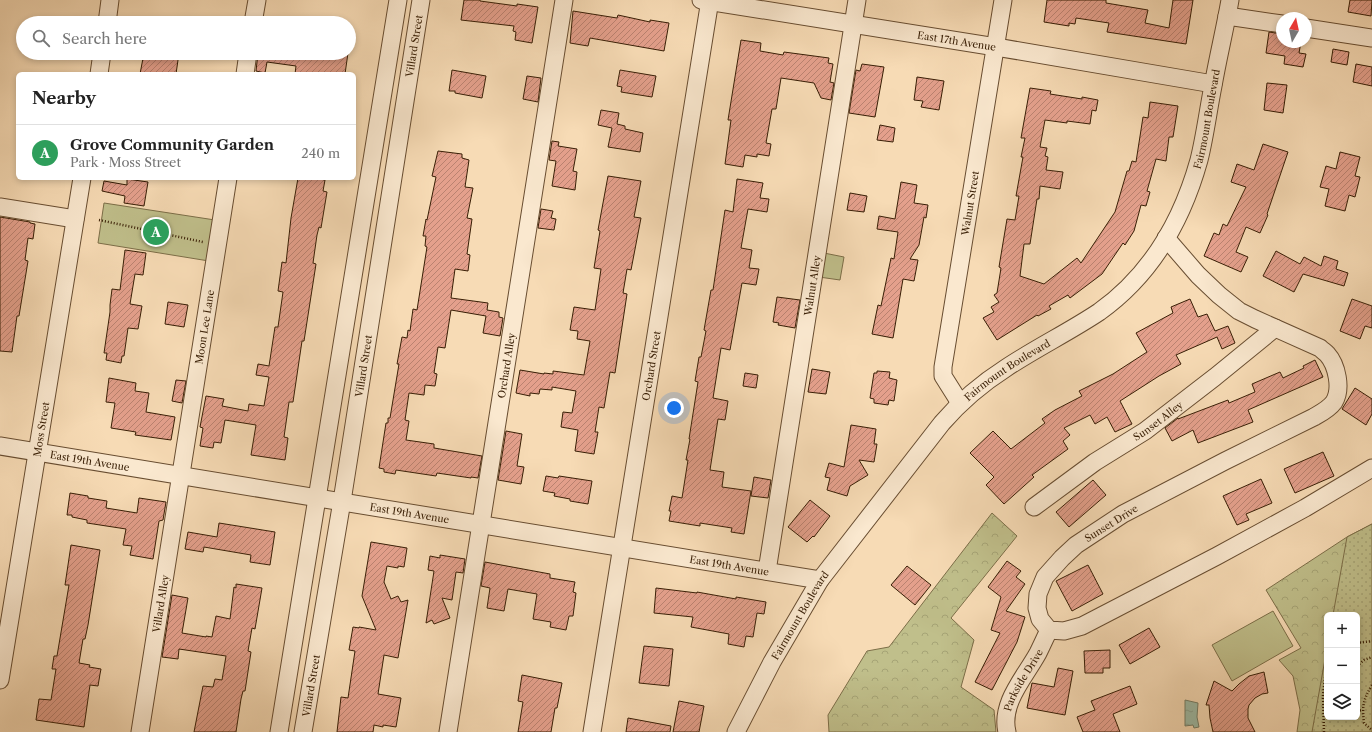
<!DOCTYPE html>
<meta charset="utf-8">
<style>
:root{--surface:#fff;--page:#f6f6f6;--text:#222;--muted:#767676;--line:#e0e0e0;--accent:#2563eb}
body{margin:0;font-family:"Libre Caslon Text",serif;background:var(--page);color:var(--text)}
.controls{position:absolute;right:12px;bottom:12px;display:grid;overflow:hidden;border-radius:6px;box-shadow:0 2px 6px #0003}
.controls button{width:36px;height:36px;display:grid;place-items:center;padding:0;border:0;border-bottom:1px solid var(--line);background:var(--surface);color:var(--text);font:20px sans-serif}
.compass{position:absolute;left:1276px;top:12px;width:36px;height:36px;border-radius:50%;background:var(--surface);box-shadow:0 2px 6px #0003;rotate:9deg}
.you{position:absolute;left:674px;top:408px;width:14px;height:14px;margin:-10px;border:3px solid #fff;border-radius:50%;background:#1a73e8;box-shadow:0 0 0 6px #1a73e833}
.badge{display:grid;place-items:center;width:26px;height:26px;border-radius:50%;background:var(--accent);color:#fff;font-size:13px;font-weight:700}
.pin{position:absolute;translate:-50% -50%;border:2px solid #fff;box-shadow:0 1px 4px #0006}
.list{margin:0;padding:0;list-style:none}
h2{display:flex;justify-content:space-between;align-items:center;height:52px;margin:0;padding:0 16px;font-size:17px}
h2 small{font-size:13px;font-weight:400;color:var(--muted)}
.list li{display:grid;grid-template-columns:26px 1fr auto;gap:12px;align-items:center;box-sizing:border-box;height:56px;padding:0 16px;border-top:1px solid var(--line)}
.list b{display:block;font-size:15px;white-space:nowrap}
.list p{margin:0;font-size:13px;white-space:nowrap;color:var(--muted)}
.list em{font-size:13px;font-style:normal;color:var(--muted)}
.icon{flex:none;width:22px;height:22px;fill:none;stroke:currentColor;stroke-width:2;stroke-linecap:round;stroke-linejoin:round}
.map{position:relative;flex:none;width:1372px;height:732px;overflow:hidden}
.search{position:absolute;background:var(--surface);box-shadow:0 2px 6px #0003;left:16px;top:16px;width:340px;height:44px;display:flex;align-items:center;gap:10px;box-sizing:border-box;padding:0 14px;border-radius:22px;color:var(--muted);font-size:15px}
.panel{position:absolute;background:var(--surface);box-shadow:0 2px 6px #0003;left:16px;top:72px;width:340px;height:108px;border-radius:6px}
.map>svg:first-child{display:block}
.green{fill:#c0bf8b;stroke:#7c6e48}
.forest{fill:url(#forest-crowns);stroke:#7c6e48;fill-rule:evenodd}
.park{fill:url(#park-dots);stroke:#7c6e48}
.water{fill:url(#water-ripples);stroke:#757d66}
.building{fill:url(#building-hatch);stroke:#381e05}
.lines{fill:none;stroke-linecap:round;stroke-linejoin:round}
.minor-casing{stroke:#684d31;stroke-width:19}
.path{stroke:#381e05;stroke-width:2.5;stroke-dasharray:1 2;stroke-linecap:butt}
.minor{stroke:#fae8cf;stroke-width:17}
.labels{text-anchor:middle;stroke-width:3;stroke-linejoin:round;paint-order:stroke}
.street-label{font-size:10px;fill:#381e05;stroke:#fae8cf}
</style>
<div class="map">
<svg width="1372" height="732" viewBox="0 0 1372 732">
<defs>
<pattern id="forest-crowns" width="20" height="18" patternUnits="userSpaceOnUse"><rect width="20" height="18" fill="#c0bf8b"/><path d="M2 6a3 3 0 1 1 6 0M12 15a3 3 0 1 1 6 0" fill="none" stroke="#a6a476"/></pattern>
<pattern id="park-dots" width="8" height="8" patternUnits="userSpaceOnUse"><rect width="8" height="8" fill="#c0bf8b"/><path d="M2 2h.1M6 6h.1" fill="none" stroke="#a6a476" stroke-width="1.8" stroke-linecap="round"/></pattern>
<pattern id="water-ripples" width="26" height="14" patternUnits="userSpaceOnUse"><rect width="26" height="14" fill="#9ebca7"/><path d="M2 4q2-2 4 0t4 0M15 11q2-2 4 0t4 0" fill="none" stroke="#89a18e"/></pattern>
<pattern id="building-hatch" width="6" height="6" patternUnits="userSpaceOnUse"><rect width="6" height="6" fill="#e4a08c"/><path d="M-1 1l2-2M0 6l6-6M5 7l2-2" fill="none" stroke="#ba8270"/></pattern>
</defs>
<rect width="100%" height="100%" fill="#f7dbb5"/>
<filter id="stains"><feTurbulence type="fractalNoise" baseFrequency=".005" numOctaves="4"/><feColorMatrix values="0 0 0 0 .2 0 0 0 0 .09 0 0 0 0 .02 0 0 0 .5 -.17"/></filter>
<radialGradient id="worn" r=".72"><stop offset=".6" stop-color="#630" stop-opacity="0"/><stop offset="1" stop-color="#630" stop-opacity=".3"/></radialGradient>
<path class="green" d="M 104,203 L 215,220 L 209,261 L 98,243 Z
M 824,253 L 844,257 L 840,280 L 819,277 Z
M 1273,611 L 1293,646 L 1232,681 L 1212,645 Z"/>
<path class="forest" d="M 992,513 L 1017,536 L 951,618 L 974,640 L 961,687 L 994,710 L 996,732 L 829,732 L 828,715 L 867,651 L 889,647 Z
M 1372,524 L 1372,732 L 1297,732 L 1300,710 L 1293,676 L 1279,660 L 1301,648 L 1266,590 L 1347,537 ZM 1327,615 L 1357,615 L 1357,717 L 1327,717 Z"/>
<path class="park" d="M 1372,524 L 1372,732 L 1312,732 L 1327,648 L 1327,717 L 1357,717 L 1357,615 L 1333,615 L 1347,537 Z"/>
<path class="water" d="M 1185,700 L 1198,703 L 1197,717 L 1199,727 L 1194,728 L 1193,725 L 1185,726 Z"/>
<path class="building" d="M 464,0 L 480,0 L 480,1 L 517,6 L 517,4 L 538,7 L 532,43 L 515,40 L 516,32 L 513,31 L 514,26 L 461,20 Z
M 1047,0 L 1106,0 L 1106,3 L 1148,10 L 1145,23 L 1169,28 L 1173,0 L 1193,0 L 1186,44 L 1107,32 L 1109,23 L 1076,18 L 1075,24 L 1069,23 L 1069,26 L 1044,22 Z
M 1350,0 L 1372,0 L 1371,16 L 1348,12 Z
M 573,11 L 617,18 L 618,15 L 650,22 L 650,20 L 669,23 L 664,51 L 590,38 L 588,46 L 570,43 Z
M 1269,32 L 1282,34 L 1282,42 L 1301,42 L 1299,53 L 1306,54 L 1303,67 L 1284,64 L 1285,56 L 1266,53 Z
M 741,40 L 761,43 L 760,51 L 783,55 L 784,52 L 829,58 L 828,63 L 833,64 L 830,82 L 834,83 L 831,100 L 821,98 L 814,83 L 781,78 L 776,109 L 772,109 L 766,143 L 771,144 L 769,156 L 757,154 L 757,157 L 745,155 L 743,167 L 725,164 L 731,120 L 728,120 Z
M 1333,49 L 1349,52 L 1347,65 L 1331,62 Z
M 144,53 L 179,53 L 176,74 L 140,74 Z
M 258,53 L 348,53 L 345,74 L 295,74 L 296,66 L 267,62 L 265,73 L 256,71 Z
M 862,64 L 884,67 L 875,117 L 849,113 L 856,70 L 860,71 Z
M 1356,64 L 1372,67 L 1372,86 L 1353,82 Z
M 452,70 L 486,76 L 482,98 L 455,93 L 455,91 L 449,91 Z
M 620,70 L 656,76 L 652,97 L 621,92 L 622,87 L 617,86 Z
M 527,76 L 541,78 L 538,102 L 523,99 Z
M 917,77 L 944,81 L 939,110 L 921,107 L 923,101 L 914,100 Z
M 1267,83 L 1287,85 L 1283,113 L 1264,110 Z
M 1030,88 L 1051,91 L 1050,94 L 1082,99 L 1082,97 L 1098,100 L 1096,111 L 1092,110 L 1090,124 L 1067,121 L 1067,123 L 1045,120 L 1040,147 L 1047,148 L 1045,156 L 1048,157 L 1046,170 L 1063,172 L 1060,189 L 1040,186 L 1039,199 L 1037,199 L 1030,244 L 1024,244 L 1020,276 L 1044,284 L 1077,258 L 1081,263 L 1115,212 L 1127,171 L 1129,171 L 1132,161 L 1136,162 L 1143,117 L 1148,118 L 1150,102 L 1178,106 L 1173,137 L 1169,137 L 1166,161 L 1156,159 L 1147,191 L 1150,192 L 1146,206 L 1141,205 L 1134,231 L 1125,245 L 1123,243 L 1102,274 L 1070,298 L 1068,295 L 1049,306 L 1051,309 L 1038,316 L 1037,315 L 997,340 L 983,318 L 994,312 L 991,307 L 999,302 L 994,295 L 997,293 L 1001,268 L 999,267 L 1007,219 L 1015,220 L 1019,196 L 1016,196 L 1023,157 L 1021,157 L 1025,138 L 1021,138 Z
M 601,110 L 619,113 L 617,124 L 625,126 L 625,129 L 643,133 L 640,152 L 608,147 L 612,128 L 598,125 Z
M 880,125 L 895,128 L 893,142 L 877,140 Z
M 552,141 L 559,142 L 558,146 L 577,149 L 573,171 L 577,172 L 575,190 L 552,186 L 556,161 L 549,160 Z
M 1263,144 L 1288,152 L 1267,214 L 1268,215 L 1260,233 L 1246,227 L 1236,252 L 1248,257 L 1241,272 L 1204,256 L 1214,233 L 1219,235 L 1223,224 L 1227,226 L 1246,187 L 1231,182 L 1237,164 L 1254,170 Z
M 438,151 L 462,154 L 462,158 L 469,160 L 465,187 L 473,188 L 467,218 L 472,219 L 467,254 L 470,255 L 468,271 L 455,269 L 451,298 L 488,303 L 487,310 L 499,312 L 499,317 L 503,318 L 500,336 L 483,333 L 486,316 L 451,310 L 445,348 L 438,347 L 434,373 L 437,374 L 435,386 L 425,385 L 424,395 L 409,393 L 405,420 L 409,421 L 406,440 L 434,444 L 434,448 L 482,456 L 478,478 L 471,477 L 471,478 L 437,473 L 436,476 L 396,470 L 395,474 L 384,472 L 384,469 L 379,468 L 386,423 L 388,423 L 388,418 L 390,418 L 399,364 L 397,364 L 402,337 L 407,338 L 408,330 L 410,331 L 413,309 L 417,310 L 427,247 L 425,246 L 426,236 L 423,236 L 426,219 L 427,220 L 436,177 L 432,176 Z
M 1340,152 L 1360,157 L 1355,176 L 1360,177 L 1355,197 L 1349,195 L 1345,211 L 1325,206 L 1329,189 L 1320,187 L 1326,166 L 1336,169 Z
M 608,176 L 641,181 L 634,217 L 641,218 L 631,270 L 627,269 L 623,293 L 627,294 L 615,373 L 610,372 L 604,408 L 599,407 L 595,432 L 598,432 L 594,454 L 575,451 L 578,430 L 561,427 L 563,412 L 572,413 L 576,391 L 552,387 L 552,390 L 540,389 L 539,394 L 530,393 L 530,396 L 516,393 L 520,370 L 544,374 L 544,373 L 553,374 L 553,371 L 584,375 L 590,341 L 577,339 L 578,331 L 570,330 L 574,307 L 595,310 L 601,269 L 594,268 L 600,231 L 598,230 Z
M 298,178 L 314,178 L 325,180 L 323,191 L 327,192 L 321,228 L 319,227 L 317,235 L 313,263 L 316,264 L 304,341 L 302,341 L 293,402 L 289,402 L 284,437 L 288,438 L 285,460 L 251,455 L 256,425 L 225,420 L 221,443 L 214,442 L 213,448 L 200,446 L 203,428 L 200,427 L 206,396 L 224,399 L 222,406 L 248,411 L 249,404 L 264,406 L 269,377 L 256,375 L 258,364 L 269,366 L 275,327 L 278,327 L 283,292 L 278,291 L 282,262 L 286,263 L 291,218 Z
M 127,179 L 148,182 L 144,206 L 124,203 L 125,196 L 102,191 L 104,181 L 127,185 Z
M 737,179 L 763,183 L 760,198 L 769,199 L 767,212 L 748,209 L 741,248 L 752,250 L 749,268 L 759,269 L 756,285 L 742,283 L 730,350 L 721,348 L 713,398 L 728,401 L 725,420 L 718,419 L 710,470 L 724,472 L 722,487 L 751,491 L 744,534 L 731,532 L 732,528 L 700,523 L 700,526 L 669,521 L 671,511 L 669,511 L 672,496 L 682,498 L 688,460 L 686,460 L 690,439 L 689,439 L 698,382 L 695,381 L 699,357 L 701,357 L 706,331 L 704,330 L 711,290 L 713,290 L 725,210 L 733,212 Z
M 901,182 L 917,185 L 914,203 L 928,205 L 926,218 L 924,217 L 919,245 L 910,259 L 918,260 L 914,281 L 903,279 L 893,338 L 872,334 L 878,305 L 881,306 L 891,258 L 894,259 L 898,232 L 877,229 L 879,216 L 895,219 Z
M 850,193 L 867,196 L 864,212 L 847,210 Z
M 541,209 L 553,211 L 551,218 L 556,219 L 554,230 L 538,228 Z
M 0,217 L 30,222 L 30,223 L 35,224 L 33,239 L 28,238 L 25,260 L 28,261 L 19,316 L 17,316 L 12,352 L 0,351 Z
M 125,250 L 146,253 L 143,275 L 135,274 L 130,304 L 142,306 L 138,329 L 128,328 L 124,356 L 122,356 L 121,363 L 106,360 L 107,353 L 104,353 L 110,312 L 110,305 L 112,289 L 120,290 Z
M 1276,251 L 1300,264 L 1304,257 L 1321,266 L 1324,256 L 1338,261 L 1336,269 L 1348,273 L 1344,286 L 1303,274 L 1294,292 L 1263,276 Z
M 777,297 L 800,300 L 795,328 L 778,325 L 779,323 L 773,322 Z
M 1190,299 L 1198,317 L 1207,314 L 1215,331 L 1228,326 L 1235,343 L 1222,349 L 1217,337 L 1176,355 L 1181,364 L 1159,376 L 1120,401 L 1132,424 L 1115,432 L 1107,417 L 1095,424 L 1090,415 L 1064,428 L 1070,435 L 1063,441 L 1068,449 L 1032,475 L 1034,477 L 1004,504 L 986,485 L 994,477 L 970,453 L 993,431 L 1011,449 L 1045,423 L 1042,419 L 1055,410 L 1082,396 L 1079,391 L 1113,374 L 1147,352 L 1136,333 L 1173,313 L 1171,307 Z
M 1352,299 L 1372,306 L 1372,328 L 1365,326 L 1360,339 L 1340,331 Z
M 168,302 L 188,305 L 184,327 L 165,324 Z
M 1315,360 L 1323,377 L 1248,410 L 1253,422 L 1198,443 L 1193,430 L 1172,441 L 1165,428 L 1178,418 L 1178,419 L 1228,400 L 1229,403 L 1255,392 L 1252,384 L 1280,372 L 1283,378 L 1304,368 L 1303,366 Z
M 812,369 L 830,372 L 826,394 L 808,392 Z
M 877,371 L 890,372 L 889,378 L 897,380 L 894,401 L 889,400 L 888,405 L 874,403 L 874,399 L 870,398 L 874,373 L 877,373 Z
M 745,373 L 758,375 L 756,388 L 743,386 Z
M 109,378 L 136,383 L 135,391 L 149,393 L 146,412 L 175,417 L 171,440 L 135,435 L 136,432 L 111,428 L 115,403 L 106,402 Z
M 176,380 L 186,381 L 182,403 L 172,401 Z
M 1355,388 L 1372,399 L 1372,414 L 1366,425 L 1342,409 Z
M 851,425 L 876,429 L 874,444 L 877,444 L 874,462 L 859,460 L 868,475 L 850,486 L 847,496 L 827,490 L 830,478 L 825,477 L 829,463 L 844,467 Z
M 506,431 L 522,434 L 517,466 L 524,467 L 521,484 L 498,480 Z
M 1323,452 L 1334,476 L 1295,493 L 1284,469 Z
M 546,476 L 558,478 L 559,476 L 592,481 L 588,504 L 570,501 L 570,499 L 554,496 L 555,493 L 543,491 Z
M 754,477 L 771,480 L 768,498 L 751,496 Z
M 1261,479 L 1272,503 L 1246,514 L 1249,520 L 1237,525 L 1223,496 Z
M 1093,480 L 1106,495 L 1069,527 L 1056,512 Z
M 70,493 L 88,496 L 88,498 L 107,501 L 106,508 L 137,513 L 139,498 L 166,502 L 163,520 L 159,521 L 153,559 L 130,555 L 132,546 L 123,545 L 126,529 L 87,523 L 87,520 L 72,517 L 72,515 L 67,515 Z
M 810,500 L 830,516 L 814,537 L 813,536 L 807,542 L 788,527 Z
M 219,523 L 275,532 L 270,565 L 250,562 L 251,555 L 204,547 L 203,552 L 185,549 L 188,532 L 217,537 Z
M 371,542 L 407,548 L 404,567 L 398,566 L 398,568 L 387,566 L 384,582 L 391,599 L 398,596 L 401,602 L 408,600 L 398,658 L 384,655 L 378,694 L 401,698 L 396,727 L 383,725 L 383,727 L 374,725 L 373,732 L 337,732 L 341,697 L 348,698 L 355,651 L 349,650 L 353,627 L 359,628 L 359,627 L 376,630 L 362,596 Z
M 71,545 L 100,550 L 88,625 L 85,639 L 83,639 L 79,663 L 90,665 L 89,667 L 101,669 L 100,674 L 98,686 L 90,685 L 84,727 L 36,720 L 39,699 L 51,700 L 56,669 L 52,669 L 54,656 L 57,656 L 69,585 L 65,585 Z
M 440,555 L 465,559 L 463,573 L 456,572 L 452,600 L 442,598 L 450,618 L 434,624 L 432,620 L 426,623 L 434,571 L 428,570 L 430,556 L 440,558 Z
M 1007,561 L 1021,571 L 1016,577 L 1025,584 L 1006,611 L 1025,617 L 1017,642 L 992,690 L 975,682 L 1000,633 L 991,630 L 1001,597 L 988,587 Z
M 485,562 L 550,574 L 550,578 L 575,582 L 573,592 L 576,593 L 573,616 L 569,616 L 566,630 L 550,627 L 551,622 L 533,619 L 537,594 L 508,589 L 504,611 L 487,608 L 490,588 L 481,586 Z
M 1088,565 L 1103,594 L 1072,611 L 1056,581 Z
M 907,566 L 931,585 L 915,605 L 891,585 Z
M 236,584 L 262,588 L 255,629 L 252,628 L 248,651 L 251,652 L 245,691 L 243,691 L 241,699 L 236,732 L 194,732 L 203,686 L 213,687 L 215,679 L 222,680 L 226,656 L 179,649 L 178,659 L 162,657 L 172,595 L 188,598 L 182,633 L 206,637 L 206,636 L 212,637 L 216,616 L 230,619 L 234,587 L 236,588 Z
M 656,588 L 697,593 L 697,592 L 736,599 L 736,597 L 766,602 L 764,614 L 757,613 L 753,637 L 746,636 L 744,647 L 728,644 L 729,634 L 691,627 L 693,617 L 654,613 Z
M 1149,628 L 1160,647 L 1130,664 L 1119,645 Z
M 644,646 L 673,649 L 669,686 L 639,683 Z
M 1110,650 L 1110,668 L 1103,668 L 1103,673 L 1085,673 L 1084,651 Z
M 1058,668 L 1073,671 L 1065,715 L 1027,708 L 1032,683 L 1054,687 Z
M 1264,672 L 1268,693 L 1262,694 L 1255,698 L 1249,705 L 1248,709 L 1248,718 L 1255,732 L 1213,732 L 1210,718 L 1209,705 L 1206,705 L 1214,681 L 1232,691 L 1239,684 L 1249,676 Z
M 522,675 L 562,683 L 557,708 L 555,708 L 551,732 L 518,732 L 523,702 L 518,701 Z
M 1130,686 L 1137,704 L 1113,714 L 1120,732 L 1083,732 L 1077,717 L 1095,710 L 1091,701 Z
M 679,701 L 704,706 L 699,732 L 673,732 Z
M 628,718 L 671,726 L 670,732 L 626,732 Z"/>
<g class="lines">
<defs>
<g id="minor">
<path id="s1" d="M 701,0 L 996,47 L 1213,84"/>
<path d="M 1227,16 L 1282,24"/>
<path d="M 107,23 L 110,0"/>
<path d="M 253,23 L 257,0"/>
<path d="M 1306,28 L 1372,38"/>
<path d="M 99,74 L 102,53"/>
<path d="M 245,74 L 248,53"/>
<path d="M 0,207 L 75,219"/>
<path d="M 1166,238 L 1198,275 L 1219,295 L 1239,311 L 1255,319 L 1320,348 C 1322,350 1325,352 1327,354 C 1337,365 1342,389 1334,402 C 1329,409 1321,413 1314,417 L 1225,461 L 1123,514 L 1076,545 L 1062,558 L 1045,577 L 1038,594 L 1037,608 L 1040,619 L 1049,630 L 1064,631 L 1082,626 L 1217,556 L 1305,508 L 1372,468"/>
<path id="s2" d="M 960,403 L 943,376 L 943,367 L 1003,0"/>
<path id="s3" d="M 0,446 L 820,580"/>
<path id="s4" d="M 1034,507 L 1095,462 L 1145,431 L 1215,377 L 1275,328"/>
<path id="s5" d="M 767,571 L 857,0"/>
<path id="s6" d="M 0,680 L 82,178"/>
<path id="s7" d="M 140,732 L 228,178"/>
<path d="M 279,732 L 398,0"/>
<path id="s8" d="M 303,732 L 342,501 L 421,0"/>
<path id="s9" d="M 448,732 L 564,0"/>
<path id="s10" d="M 592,732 L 710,0"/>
<path id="s11" d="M 736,732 L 772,662 L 820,580 L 942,423 C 961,401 981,384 1006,368 C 1036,348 1069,332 1099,312 C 1151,275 1182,221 1199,160 C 1205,136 1208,111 1213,86 C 1218,57 1225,29 1230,0"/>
<path id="s12" d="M 1007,732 C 1000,703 1025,677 1038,653 C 1042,645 1045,638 1049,630"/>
</g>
</defs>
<use href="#minor" class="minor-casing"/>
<path class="path" d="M 99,220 L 203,242
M 1357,643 L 1372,641
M 1357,666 L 1364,660 L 1372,657
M 1372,685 C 1363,700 1362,706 1364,723 L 1372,730
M 1357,711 L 1363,710
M 1324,732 L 1323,695 L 1327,662"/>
<use href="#minor" class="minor"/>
</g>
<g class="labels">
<g class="street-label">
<text dy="4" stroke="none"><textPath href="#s1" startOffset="259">East 17th Avenue</textPath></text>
<text dy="4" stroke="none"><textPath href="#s8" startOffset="695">Villard Street</textPath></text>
<text dy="4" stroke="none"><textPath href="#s11" startOffset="793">Fairmount Boulevard</textPath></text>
<text dy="4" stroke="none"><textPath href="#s2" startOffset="207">Walnut Street</textPath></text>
<text dy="4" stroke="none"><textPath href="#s5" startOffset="289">Walnut Alley</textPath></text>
<text dy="4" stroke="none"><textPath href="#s7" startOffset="410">Moon Lee Lane</textPath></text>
<text dy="4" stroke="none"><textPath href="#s8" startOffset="371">Villard Street</textPath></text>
<text dy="4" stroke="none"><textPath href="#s9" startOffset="371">Orchard Alley</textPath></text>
<text dy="4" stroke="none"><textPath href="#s10" startOffset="371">Orchard Street</textPath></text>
<text dy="4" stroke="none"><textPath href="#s11" startOffset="457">Fairmount Boulevard</textPath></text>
<text dy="4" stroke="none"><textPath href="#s4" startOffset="151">Sunset Alley</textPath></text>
<text dy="4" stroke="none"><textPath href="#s6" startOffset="254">Moss Street</textPath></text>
<text dy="4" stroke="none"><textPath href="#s3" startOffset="91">East 19th Avenue</textPath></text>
<text dy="4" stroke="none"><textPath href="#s3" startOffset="415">East 19th Avenue</textPath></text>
<text transform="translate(1111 523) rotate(-32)" y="4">Sunset Drive</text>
<text dy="4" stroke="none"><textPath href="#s3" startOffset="739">East 19th Avenue</textPath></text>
<text dy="4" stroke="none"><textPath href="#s7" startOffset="130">Villard Alley</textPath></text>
<text dy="4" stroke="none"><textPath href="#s11" startOffset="133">Fairmount Boulevard</textPath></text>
<text dy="4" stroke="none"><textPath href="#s12" startOffset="56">Parkside Drive</textPath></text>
<text dy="4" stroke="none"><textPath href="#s8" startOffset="47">Villard Street</textPath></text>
</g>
</g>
<rect width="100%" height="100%" filter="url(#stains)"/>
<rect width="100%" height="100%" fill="url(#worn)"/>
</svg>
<div class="controls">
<button>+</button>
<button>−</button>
<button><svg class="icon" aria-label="layers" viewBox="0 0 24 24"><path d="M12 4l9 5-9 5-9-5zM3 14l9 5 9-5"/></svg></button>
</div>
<svg class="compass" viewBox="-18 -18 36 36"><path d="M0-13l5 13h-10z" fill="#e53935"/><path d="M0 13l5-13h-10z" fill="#767676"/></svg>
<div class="you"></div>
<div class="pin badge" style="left:156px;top:232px;background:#2e9e5b">A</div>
<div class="search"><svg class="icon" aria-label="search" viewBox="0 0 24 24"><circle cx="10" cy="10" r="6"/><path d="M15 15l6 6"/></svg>Search here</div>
<section class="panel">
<h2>Nearby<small></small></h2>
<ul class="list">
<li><span class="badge" style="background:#2e9e5b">A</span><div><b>Grove Community Garden</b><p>Park · Moss Street</p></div><em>240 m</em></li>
</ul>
</section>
</div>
